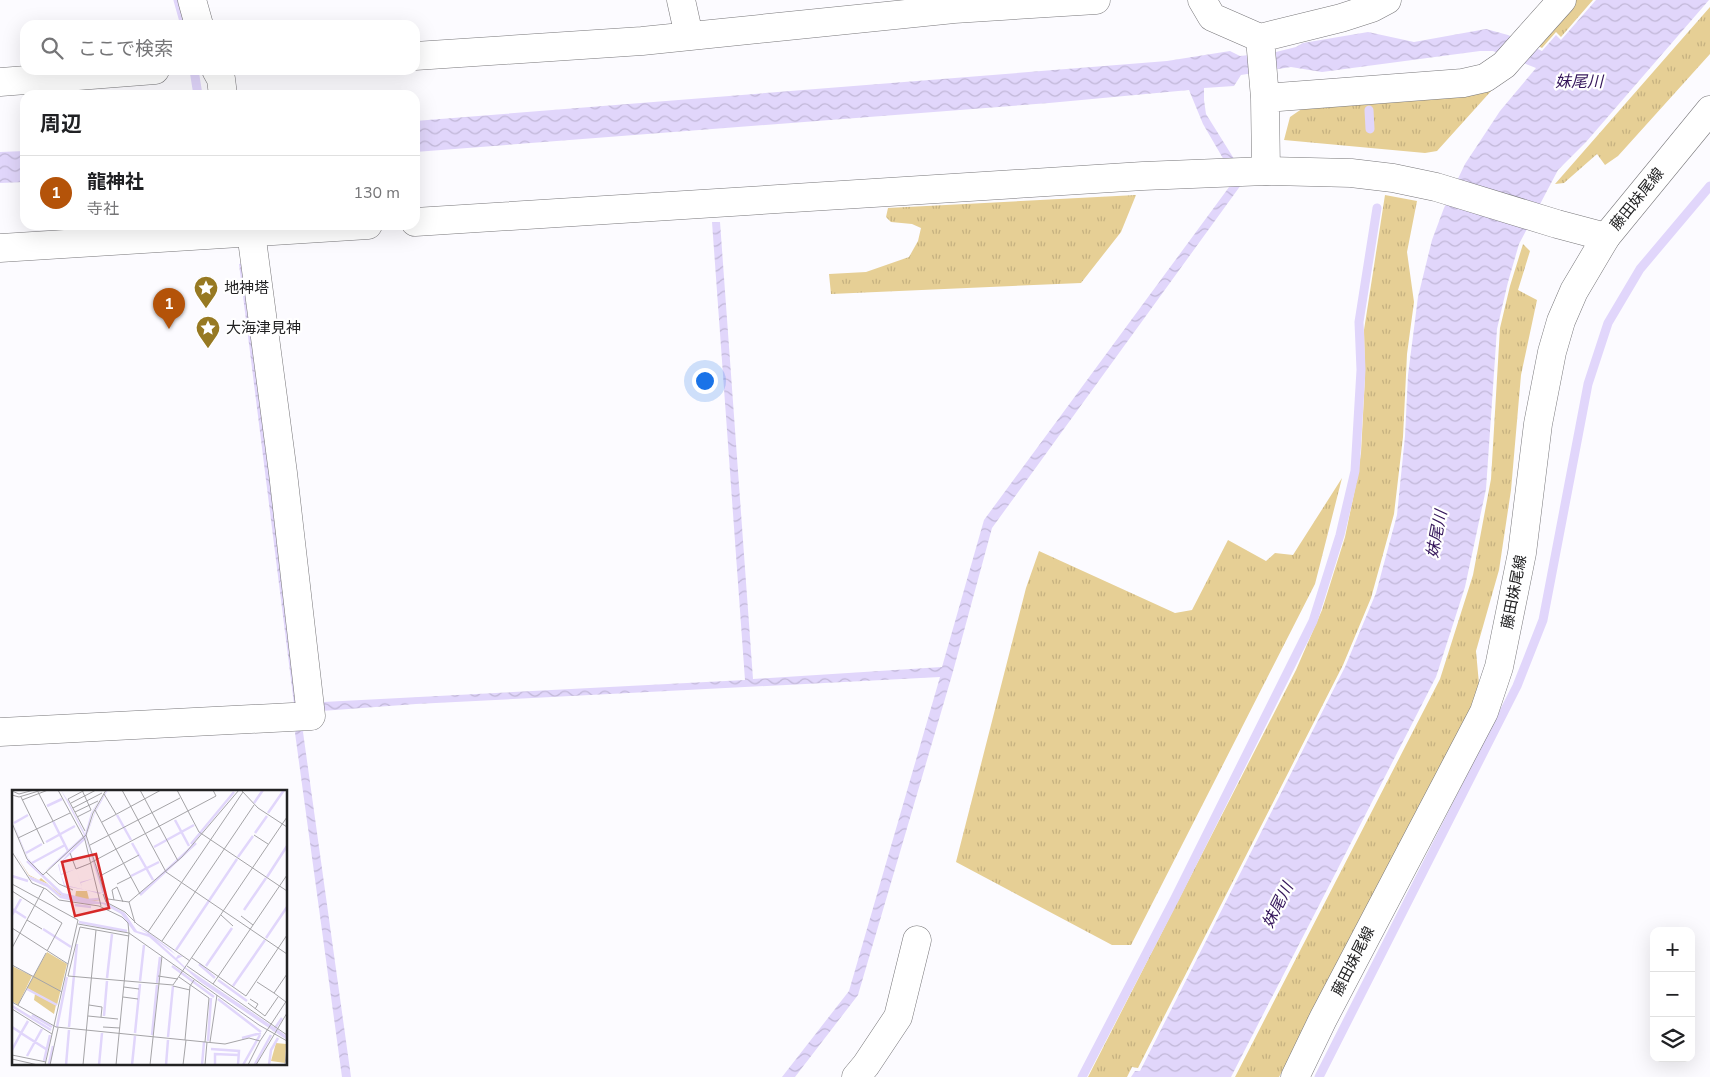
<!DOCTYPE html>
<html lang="ja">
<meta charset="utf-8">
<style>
:root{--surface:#fff;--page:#f2f2f2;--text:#202124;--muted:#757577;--line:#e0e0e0;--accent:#b45309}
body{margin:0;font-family:"Nunito Sans","Noto Sans JP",sans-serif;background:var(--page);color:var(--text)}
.controls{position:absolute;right:15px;bottom:15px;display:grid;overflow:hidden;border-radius:10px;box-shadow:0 5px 20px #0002}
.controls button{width:45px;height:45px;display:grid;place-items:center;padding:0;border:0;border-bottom:1px solid var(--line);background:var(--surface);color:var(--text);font:25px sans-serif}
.you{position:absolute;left:704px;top:380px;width:18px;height:18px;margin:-12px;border:4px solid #fff;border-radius:50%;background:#1a73e8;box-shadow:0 0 0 8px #1a73e833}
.badge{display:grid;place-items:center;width:32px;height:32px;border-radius:50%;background:var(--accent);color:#fff;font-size:16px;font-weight:700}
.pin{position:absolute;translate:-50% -41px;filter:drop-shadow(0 1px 2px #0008)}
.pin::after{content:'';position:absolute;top:26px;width:18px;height:15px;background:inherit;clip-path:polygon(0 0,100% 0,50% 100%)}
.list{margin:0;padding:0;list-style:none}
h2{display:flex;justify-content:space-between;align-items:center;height:65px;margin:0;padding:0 20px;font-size:21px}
h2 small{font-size:16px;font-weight:400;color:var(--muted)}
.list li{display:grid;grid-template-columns:32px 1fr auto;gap:15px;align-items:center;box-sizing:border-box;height:75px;padding:0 20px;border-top:1px solid var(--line)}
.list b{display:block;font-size:19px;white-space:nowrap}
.list p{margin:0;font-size:16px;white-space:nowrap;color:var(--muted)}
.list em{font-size:16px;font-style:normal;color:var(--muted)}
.icon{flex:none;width:28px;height:28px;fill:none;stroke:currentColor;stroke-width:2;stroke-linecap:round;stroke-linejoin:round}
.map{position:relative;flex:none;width:1710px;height:1077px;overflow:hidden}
.search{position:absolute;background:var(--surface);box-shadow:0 5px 20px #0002;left:20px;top:20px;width:400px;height:55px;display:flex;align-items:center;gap:12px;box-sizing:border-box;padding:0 18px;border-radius:15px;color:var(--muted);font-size:19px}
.panel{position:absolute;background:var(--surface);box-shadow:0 5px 20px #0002;left:20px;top:90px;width:400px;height:140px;border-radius:15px}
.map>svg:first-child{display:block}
.grass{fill:url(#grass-tufts)}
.water{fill:url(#water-waves)}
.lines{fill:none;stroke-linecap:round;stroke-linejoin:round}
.stream{stroke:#e1d6fb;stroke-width:9}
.minor-casing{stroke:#78777a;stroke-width:29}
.tertiary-casing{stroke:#78777a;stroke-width:29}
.secondary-casing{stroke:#78777a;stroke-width:29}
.minor{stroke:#fff;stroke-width:28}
.tertiary{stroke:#fff;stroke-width:28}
.secondary{stroke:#fff;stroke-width:28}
.labels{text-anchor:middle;stroke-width:4.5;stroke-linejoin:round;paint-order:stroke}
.street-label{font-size:15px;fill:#222223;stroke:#fff}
.poi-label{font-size:15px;fill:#222223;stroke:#fff;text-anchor:start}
.water-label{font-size:16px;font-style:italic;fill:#34155a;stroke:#fff}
.inset-river{fill:none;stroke:#e1d6fb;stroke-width:2.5}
.inset-road{fill:none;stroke:#a5a4a7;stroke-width:1}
.view{fill:#d62828;fill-opacity:0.15;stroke:#d62828;stroke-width:2.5}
.inset-edge{fill:none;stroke:#222223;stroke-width:2.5}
</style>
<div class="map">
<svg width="1710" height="1077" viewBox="0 0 1710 1077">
<defs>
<pattern id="grass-tufts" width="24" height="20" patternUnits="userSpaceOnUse" patternTransform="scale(1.25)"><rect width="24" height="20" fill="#e6cf95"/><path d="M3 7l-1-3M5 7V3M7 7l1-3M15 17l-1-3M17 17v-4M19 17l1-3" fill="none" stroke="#c5b180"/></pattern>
<pattern id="water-waves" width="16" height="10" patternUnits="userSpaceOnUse" patternTransform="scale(1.25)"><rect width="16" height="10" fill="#e1d6fb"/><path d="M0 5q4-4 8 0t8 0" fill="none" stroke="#c1b7d7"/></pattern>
</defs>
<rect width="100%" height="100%" fill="#fcfbff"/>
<path class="grass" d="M 1576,0 L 1593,0 L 1561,37 L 1556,32 L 1542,48 L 1536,45 Z
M 1710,7 L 1710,54 L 1618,156 L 1605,165 L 1597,154 L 1564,183 L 1555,184 Z
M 1492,90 L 1437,151 L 1425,153 L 1284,140 L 1290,117 L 1306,106 Z
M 1136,195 L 1121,232 L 1081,283 L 831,294 L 829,274 L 866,272 L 909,257 L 918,241 L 921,228 L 912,224 L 891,222 L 886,217 L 888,208 Z
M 1385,195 L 1417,201 L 1407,252 L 1414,302 L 1407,354 L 1403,437 L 1394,514 L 1371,598 L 1343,665 L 1138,1068 L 1132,1067 L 1127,1077 L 1088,1077 L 1296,670 L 1322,610 L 1345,537 L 1357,479 L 1361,453 L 1365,377 L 1364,330 Z
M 1523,244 L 1530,251 L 1518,290 L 1537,300 L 1521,375 L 1511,490 L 1499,570 L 1476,651 L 1480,695 L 1375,900 L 1279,1077 L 1235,1077 L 1440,679 L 1473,575 L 1491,479 L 1500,328 L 1510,286 Z
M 1342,478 L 1315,584 L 1131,945 L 1112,945 L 956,862 L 1026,588 L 1039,551 L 1175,613 L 1192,610 L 1228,540 L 1266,561 L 1275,553 L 1293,555 Z"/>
<path class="water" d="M 1596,0 L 1709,0 L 1586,142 L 1558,170 L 1519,244 L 1508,282 L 1497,329 L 1486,489 L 1465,587 L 1436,677 L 1231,1077 L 1131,1077 L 1135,1071 L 1140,1071 L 1345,667 L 1376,593 L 1397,515 L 1405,436 L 1408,375 L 1418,297 L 1432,240 L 1444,208 L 1465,164 L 1500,111 L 1536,68 L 1493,51 L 1480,51 L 1322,72 L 1291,67 L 1241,75 L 1234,86 L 1204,88 L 1204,100 L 1206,114 L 1246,178 L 992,528 L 952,675 L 858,995 L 795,1077 L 782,1077 L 849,991 L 940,677 L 416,704 L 308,712 L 308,722 L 303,732 L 351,1077 L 342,1077 L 295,733 L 300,721 L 294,704 L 239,264 L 248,262 L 304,703 L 745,680 L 712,222 L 720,222 L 753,679 L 942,667 L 984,520 L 1235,179 L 1203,124 L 1189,90 L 1049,103 L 415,152 L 415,121 L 1167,61 L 1230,51 L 1240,56 L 1276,52 L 1296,47 L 1303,43 L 1368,32 L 1414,42 L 1486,29 L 1508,35 L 1542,51 L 1556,35 L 1561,40 Z
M 25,151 L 25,182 L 0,183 L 0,152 Z"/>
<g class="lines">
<path class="stream" d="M 178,0 L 185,25
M 194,70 L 198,95
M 1369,110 L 1370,129
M 1082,1077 L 1175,898 L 1313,621 L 1340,535 L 1355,471 L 1361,370 L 1359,322 L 1377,208
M 1319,1077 L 1517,686 L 1543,620 L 1588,384 L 1608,323 L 1640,269 L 1710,186"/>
<defs>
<path id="minor" d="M 192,0 L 199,25
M 681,0 L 689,36
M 1202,0 L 1212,17 L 1260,38 L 1341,18 L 1372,8 L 1387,0
M 1260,38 L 1265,98 L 1266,171
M 415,56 L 642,41 L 954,9 L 1096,0
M 216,70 L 221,79 L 223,95
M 0,82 L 155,70
M 1265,98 L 1463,83 L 1485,78 L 1504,65 L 1562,0
M 0,732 L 311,716 L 283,473 L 251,232
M 856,1077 L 866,1065 L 898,1017 L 917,940"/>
<path id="tertiary" d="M 415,222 L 1143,176 L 1266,171 L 1351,173 L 1393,178 L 1436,187 L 1557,224 L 1606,237
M 0,248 L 368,225"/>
<path id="secondary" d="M 1295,1077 L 1323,1019 L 1484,712 L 1499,667 L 1522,553 L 1538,424 L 1552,352 L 1561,321 L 1574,291 L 1606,237 L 1710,110"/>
</defs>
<use href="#minor" class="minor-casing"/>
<use href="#tertiary" class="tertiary-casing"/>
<use href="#secondary" class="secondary-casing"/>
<use href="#minor" class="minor"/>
<use href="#tertiary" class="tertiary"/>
<use href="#secondary" class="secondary"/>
</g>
<defs>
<symbol id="sight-pin" viewBox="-11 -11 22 30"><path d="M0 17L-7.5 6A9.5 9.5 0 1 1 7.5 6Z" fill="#977922" stroke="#fff"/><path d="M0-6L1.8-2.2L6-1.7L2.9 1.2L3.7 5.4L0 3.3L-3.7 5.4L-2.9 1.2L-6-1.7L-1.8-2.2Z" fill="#fff"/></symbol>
</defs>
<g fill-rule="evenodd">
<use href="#sight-pin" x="192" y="274" width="28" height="38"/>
<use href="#sight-pin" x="194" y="314" width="28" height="38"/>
</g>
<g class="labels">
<g class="street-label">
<text transform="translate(1637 199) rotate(-51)" y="5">藤田妹尾線</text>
<text transform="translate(1514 592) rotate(-79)" y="5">藤田妹尾線</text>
<text transform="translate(1353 961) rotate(-63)" y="5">藤田妹尾線</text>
</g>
<g class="poi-label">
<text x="224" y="293">地神塔</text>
<text x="226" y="333">大海津見神</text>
</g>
<g class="water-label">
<text x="1579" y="87">妹尾川</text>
<text transform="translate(1436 534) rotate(-79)" y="6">妹尾川</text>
<text transform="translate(1277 905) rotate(-63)" y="6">妹尾川</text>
</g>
</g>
<g transform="translate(12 790)">
<rect width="275" height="275" fill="#fcfbff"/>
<path d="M 4,65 L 17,85 L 27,90 L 29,88 L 47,103 L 63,108 L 64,101 L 75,101 L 77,109 L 89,110 L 76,112 L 48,105 L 36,94 L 17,86 ZM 0,176 L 20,186 L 6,215 L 0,211 ZM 23,204 L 44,215 L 42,224 L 22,210 Z" fill="#e6cf95"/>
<path d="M 35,162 L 55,174 L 45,215 L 15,198 ZM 264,253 L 274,254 L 273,273 L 259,271 Z" fill="#e6cf95"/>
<path d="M 49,0 L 56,11 L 73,44 L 79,23 L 89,7 L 80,23 L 74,47 L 83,21 L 95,0 L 96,0 L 83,23 L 74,48 L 94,107 L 95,113 L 113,123 L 125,141 L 136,144 L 127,138 L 137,143 L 158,159 L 164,165 L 144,150 L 164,168 L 166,165 L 171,166 L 165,169 L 173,177 L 275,246 L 275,250 L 187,191 L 137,147 L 122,142 L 109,124 L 91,114 L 74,114 L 48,108 L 35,97 L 19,90 L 0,57 L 17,86 L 36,94 L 48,105 L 94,113 L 91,103 L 52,96 L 46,75 L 72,46 L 53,66 L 42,75 L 29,84 L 16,69 L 7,48 L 0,30 L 16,68 L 30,84 L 72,45 ZM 74,49 L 90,102 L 88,104 L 70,99 L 69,93 L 83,88 L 68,92 L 64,79 L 78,74 L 64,78 L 59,63 ZM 59,64 L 64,79 L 49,84 L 47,74 ZM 64,79 L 70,98 L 70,99 L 53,95 L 49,85 Z" fill="#e1d6fb" fill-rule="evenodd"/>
<path class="inset-river" d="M 242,13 L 251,0M 35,16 L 50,9M 256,23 L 272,0M 105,25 L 119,50M 163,30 L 177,56M 41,31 L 56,61M 2,33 L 16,25M 243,43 L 255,26M 34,52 L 63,36M 120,53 L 141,90M 179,54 L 222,2M 142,57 L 182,35M 14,63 L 30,54M 226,67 L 241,46M 15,71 L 50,104 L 75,110 L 87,109M 20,73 L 53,55M 0,86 L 16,91M 119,86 L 147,72M 255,87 L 275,56M 128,105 L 184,53M 63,115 L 79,117M 0,119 L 14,128M 232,120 L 254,88M 0,125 L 9,109M 67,132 L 115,141M 31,139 L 59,157M 254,148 L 275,117M 164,160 L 225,69M 187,174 L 203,188M 160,176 L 202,207M 194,176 L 220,138M 95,188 L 100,144M 206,190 L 235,211M 128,191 L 132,155M 145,193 L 148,167M 221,196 L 253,150M 15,199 L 45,215M 206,209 L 249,242M 0,216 L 39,240M 20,225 L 40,237M 92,226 L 95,191M 16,231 L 9,243 L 34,259M 0,237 L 9,243 L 0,260M 45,237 L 55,187M 57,237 L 65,154M 261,241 L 270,228M 123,243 L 128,194M 140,245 L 145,195M 156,247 L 161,196M 230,248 L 249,243M 196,251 L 199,208M 199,259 L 227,261 L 226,275M 15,266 L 30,239M 32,271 L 38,245M 37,274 L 41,256M 243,274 L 259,245M 54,275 L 57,240M 87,275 L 90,243M 120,275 L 123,246M 154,275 L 156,250M 190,275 L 192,252M 203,275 L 203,264 L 226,265M 231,275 L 248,245M 257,275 L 259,260 L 266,248"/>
<path class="inset-road" d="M 46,0 L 73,50 L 89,116M 73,0 L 56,9 L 73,41M 110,0 L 154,82 L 275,164M 128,0 L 166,71M 165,0 L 187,42 L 275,101M 0,1 L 7,4 L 22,0M 230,1 L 246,18 L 275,37M 26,2 L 41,31M 92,4 L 104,24M 0,5 L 7,7 L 30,0M 9,7 L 32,54M 10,10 L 36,0M 59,13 L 84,0M 61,18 L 90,3M 83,20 L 128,104M 63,22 L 86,11M 65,27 L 79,20 L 70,0M 90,32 L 149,0M 0,33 L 15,69 L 31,85 L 74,45 L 81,23 L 94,0M 74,45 L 93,104M 242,45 L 256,54M 6,48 L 58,23M 78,55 L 168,8M 0,62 L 20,93 L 34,99 L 47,110 L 87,116 L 110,127 L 116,133 L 117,143 L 247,235 L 275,251M 58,63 L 64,79 L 79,73M 78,73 L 204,6 L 201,0M 34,82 L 47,94 L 61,100M 88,86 L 127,65M 0,94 L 66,130 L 33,275M 105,94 L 119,87M 0,101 L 50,133 L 35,161M 91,104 L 94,112 L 113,122 L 125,134 L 178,171M 93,104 L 96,109 L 117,112 L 123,133M 102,110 L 100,100 L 105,97 L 111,112M 117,112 L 170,67 L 227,0M 209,125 L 221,136M 229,126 L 241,135M 15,130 L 30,139M 66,134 L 117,143 L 104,275M 0,138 L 56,174M 136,142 L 231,2M 117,146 L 68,137 L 56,186 L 161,195 L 275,27M 150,151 L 242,15M 0,158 L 32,98M 180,168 L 234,206 L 275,145M 0,175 L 50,202M 175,176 L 275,245M 146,186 L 166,189M 167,187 L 197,208 L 193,252M 245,192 L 262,203M 201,194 L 275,85M 161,196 L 178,200M 112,197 L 127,199M 111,207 L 126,209M 238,209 L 246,214 L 243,219M 0,212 L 44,237 L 213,254 L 237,248 L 248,251M 274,212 L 262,203 L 275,184M 236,213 L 253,226 L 266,207M 6,215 L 34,163M 77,215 L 90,217 L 89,227M 0,219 L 40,244M 76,226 L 106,229M 91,237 L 108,238M 173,250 L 178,196 L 182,190M 198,252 L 205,205M 0,265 L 34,272M 0,269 L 26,275M 38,275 L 46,238M 71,275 L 84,140M 138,275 L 150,166M 171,275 L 174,250M 193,275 L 195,252M 236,275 L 248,251 L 275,210M 244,275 L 275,223M 273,275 L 275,257"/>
<path class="view" d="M 84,64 L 97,118 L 63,126 L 50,72 Z"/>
<rect width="275" height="275" class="inset-edge"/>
</g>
</svg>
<div class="controls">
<button>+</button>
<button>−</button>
<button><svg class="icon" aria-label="layers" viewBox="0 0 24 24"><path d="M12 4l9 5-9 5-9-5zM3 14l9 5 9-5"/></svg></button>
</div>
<div class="you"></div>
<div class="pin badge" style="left:169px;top:329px">1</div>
<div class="search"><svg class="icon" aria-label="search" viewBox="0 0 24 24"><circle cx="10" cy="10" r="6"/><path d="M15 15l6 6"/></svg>ここで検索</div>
<section class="panel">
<h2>周辺<small></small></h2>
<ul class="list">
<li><span class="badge">1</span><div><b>龍神社</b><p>寺社</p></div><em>130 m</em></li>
</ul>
</section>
</div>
